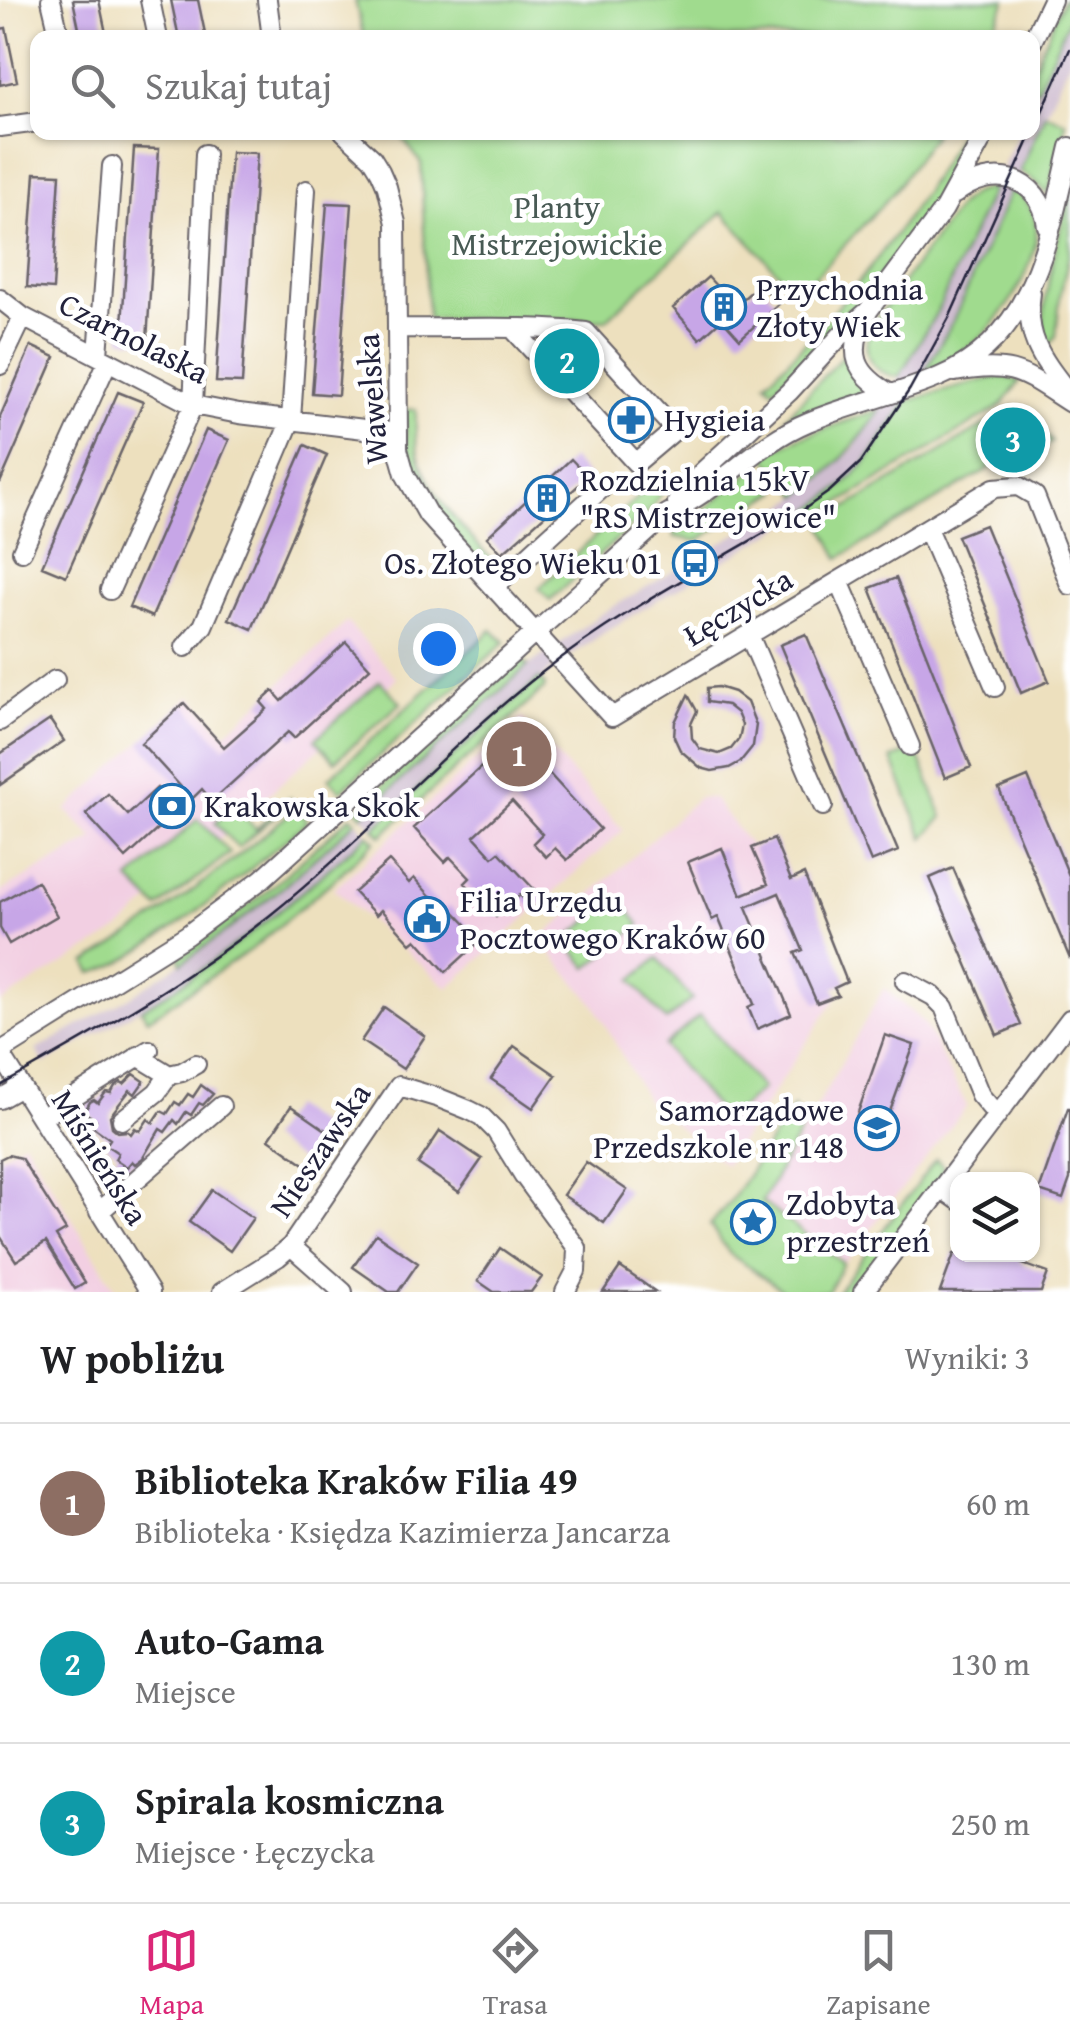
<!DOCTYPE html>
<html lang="pl">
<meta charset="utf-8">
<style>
:root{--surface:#fff;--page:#f2f2f2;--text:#202124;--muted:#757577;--line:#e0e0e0;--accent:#db2777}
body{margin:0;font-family:"Gentium Book Plus",serif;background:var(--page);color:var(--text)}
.controls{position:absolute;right:30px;bottom:30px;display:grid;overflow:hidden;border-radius:20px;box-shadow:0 2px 8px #0004}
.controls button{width:90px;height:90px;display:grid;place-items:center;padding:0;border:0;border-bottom:2px solid var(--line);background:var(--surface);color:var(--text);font:50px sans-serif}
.you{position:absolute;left:438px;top:648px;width:35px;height:35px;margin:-25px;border:8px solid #fff;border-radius:50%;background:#1a73e8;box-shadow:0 0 0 15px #1a73e833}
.badge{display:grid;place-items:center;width:65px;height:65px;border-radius:50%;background:var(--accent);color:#fff;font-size:32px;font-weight:700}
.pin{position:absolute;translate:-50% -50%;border:5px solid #fff;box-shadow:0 2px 10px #0006}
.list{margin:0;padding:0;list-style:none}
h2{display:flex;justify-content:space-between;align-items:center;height:130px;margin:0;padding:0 40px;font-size:42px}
h2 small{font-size:32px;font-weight:400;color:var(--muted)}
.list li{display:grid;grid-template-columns:65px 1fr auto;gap:30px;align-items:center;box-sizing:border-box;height:160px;padding:0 40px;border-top:2px solid var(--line)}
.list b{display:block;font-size:38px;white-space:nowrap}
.list p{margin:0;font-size:32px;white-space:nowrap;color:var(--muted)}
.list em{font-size:32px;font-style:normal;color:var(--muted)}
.icon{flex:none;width:55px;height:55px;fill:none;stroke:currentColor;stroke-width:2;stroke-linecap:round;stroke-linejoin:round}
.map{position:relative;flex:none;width:1070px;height:1292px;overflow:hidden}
.search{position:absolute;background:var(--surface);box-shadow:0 2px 8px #0004;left:30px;right:30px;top:30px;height:110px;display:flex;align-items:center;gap:25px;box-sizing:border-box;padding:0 35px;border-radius:20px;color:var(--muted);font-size:38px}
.sheet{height:610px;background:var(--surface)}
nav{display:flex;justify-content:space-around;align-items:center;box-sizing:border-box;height:140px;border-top:2px solid var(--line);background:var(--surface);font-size:28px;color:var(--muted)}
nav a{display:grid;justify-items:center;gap:5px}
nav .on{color:var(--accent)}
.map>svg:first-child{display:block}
.built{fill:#f2cfe2}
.industrial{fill:#cfbdd0}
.green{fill:#a0db8e;stroke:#617e64;stroke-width:2.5}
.building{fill:#c7a6e7}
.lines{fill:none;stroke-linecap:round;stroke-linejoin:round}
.minor-casing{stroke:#696469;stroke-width:22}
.minor{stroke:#fff;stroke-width:18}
.tram{stroke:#22223b;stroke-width:2.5}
.labels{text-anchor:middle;stroke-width:9;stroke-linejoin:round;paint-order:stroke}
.park-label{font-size:32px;fill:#485a54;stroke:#fff}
.poi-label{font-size:32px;fill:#22223b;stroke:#fff;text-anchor:start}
.street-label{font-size:32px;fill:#22223b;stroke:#fff}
</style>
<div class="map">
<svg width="1070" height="1292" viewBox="0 0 1070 1292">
<rect width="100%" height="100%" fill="#fff"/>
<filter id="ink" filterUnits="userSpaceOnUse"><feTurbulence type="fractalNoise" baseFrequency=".01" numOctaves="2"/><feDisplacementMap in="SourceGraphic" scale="20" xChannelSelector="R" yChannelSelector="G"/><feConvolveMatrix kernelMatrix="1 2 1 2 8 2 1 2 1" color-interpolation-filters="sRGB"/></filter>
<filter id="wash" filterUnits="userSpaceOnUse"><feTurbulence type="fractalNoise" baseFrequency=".0048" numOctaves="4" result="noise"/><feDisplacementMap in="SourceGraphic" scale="40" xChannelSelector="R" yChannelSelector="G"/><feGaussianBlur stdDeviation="2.25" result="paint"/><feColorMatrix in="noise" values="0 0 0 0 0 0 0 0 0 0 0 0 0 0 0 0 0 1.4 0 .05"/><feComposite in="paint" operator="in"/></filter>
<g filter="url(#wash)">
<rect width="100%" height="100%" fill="#ede0be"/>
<path class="built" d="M 347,622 L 397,678 L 119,930 L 0,1003 L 0,892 L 94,839 L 66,810 L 191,696 L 225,734 Z
M 522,718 L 623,830 L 448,988 L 334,889 Z
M 698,798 L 713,798 L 752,848 L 774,839 L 791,880 L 804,874 L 847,982 L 834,988 L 838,995 L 725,1165 L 647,1101 L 594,1004 L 540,940 Z
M 884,988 L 924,1023 L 967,1106 L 845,1262 L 763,1201 Z
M 24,1141 L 117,1292 L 0,1292 L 0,1156 Z"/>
<path class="industrial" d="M 1070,16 L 1070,59 L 953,321 L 907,401 L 865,464 L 846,483 L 811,510 L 611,628 L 556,666 L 509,706 L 374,828 L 362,815 L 528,666 L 601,614 L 789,503 L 822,479 L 854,448 L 881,409 L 937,312 L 1018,133 L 1032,132 L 1033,100 Z
M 356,821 L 368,834 L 274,916 L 226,953 L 170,992 L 44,1064 L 36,1050 L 131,996 L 199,951 L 270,897 Z"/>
<path class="green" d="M 355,0 L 1006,0 L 990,37 L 364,38 Z
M 1063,0 L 1070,0 L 1070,16 L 1037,90 L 1033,88 L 1033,68 Z
M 1045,113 L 1066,122 L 1048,195 L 1037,183 L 1020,171 Z
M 399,133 L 935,133 L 892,194 L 798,295 L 723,212 L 606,320 L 428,319 L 421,163 Z
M 959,133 L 975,133 L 922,220 L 858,305 L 816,353 L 802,360 L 773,389 L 766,382 C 842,309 909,225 959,133 Z
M 993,187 L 937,312 L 899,377 C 870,373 859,351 872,325 L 959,205 L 973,193 Z
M 1011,190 C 1070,220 1012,308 980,338 C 964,353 945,363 925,371 L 953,321 Z
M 1070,192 L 1070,250 L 1060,297 L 1056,336 L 1046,349 C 1034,321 1062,224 1070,192 Z
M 846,352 L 854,374 L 872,391 L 786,417 Z
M 995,377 L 1004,377 L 1020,381 L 1003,404 L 995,410 L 823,513 L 814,514 L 811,510 L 846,483 L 865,464 L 907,401 Z
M 416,409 C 416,422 415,436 417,449 C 425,494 473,539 503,572 L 494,576 C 466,547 428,509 413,471 C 406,452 406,430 405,410 Z
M 881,409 C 858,444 833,471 799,496 L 764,455 L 796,439 Z
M 1013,412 L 1023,413 L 1052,442 L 999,471 L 995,465 L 839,558 L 821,523 L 1002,415 Z
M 754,469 L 760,469 L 778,491 L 697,541 L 675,537 L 674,534 Z
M 656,480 L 664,489 L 652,508 L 550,600 L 539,588 Z
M 492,630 L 505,642 L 341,791 L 329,778 Z
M 522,659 L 528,666 L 362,815 L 357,809 Z
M 539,679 L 545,685 L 544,689 L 381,836 L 374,828 Z
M 380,681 L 401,703 L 335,761 L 315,739 Z
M 916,749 L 943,817 L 924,838 L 892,759 Z
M 290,798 L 292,801 L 238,848 L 215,823 L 234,806 L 256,829 Z
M 298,806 L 307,822 C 257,864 208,906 153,942 C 133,955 116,968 92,973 L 86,963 C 162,916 231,864 298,806 Z
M 351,816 L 356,821 L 284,886 L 237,923 L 234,923 L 235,925 L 182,963 L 179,957 L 265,893 Z
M 198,819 L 230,853 L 158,908 L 130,880 Z
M 368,834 L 375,841 L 336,878 L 253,948 L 148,1019 L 141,1010 C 223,959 296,899 368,834 Z
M 618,897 L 640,925 L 588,968 L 565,940 Z
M 658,958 L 692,999 L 666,1021 L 632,980 Z
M 700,1015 L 762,1089 L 726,1120 L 664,1046 Z
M 793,1107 L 804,1124 L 762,1202 L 843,1263 L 828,1292 L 785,1292 L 779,1288 L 730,1254 L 710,1225 L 731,1200 Z
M 936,1159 L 943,1166 L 941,1177 L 854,1292 L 837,1292 Z"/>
<g id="blocks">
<path class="building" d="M 73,0 L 99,0 L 107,38 L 81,38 Z
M 171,0 L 198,0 L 206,38 L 179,38 Z
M 6,28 L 17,81 L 0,85 L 0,29 Z
M 134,148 L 159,149 L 147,341 L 121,339 Z
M 231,152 L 257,153 L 242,383 L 216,382 Z
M 35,173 L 60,174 L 53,289 L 27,287 Z
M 327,203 L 352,204 L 338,395 L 312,393 Z
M 708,277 L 735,306 L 760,284 L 779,304 L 740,339 L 722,319 L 700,339 L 673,308 Z
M 565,343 L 572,343 L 584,357 L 571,374 L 553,354 Z
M 31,346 L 55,357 L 0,483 L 0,417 Z
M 118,392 L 143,402 L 66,576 L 42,566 Z
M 632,401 L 651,423 L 632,440 L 612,418 Z
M 206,430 L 229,440 L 152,617 L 129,607 Z
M 305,445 L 327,455 L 252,629 L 229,619 Z
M 571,459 L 588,477 L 502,553 L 487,537 Z
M 985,525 L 1049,681 L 1021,693 L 957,536 Z
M 896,578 L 971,767 L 945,778 L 870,588 Z
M 806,634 L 898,851 L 871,862 L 780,645 Z
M 346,642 L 370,668 L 294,738 L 288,732 L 212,801 L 202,789 L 192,799 L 141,743 L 184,703 L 224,747 L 267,709 L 261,702 L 273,691 L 282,701 Z
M 718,687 L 734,692 L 747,702 L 756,725 L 753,746 L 740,762 L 729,768 L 712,771 L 701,768 L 680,750 L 674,737 L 675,722 L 688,695 L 697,711 L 691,724 L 692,738 L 700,749 L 719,754 L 731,749 L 739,739 L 742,725 L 737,713 L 727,705 L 707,702 L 707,688 Z
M 50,720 L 64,741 L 0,785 L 0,754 Z
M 520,742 L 600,829 L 567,860 L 555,848 L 546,857 L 533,843 L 542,834 L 512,801 L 474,836 L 493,857 L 499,852 L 544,900 L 534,909 L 520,895 L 496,917 L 465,883 L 470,878 L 450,857 L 445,862 L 414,828 L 481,767 L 486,772 Z
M 1028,777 L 1070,878 L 1070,959 L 999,789 Z
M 157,788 L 181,808 L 126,858 L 86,814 L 108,794 L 128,815 Z
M 774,839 L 791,880 L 804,874 L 847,982 L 834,988 L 838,995 L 817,1003 L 795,953 L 803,950 L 779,893 L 746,907 L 791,1014 L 757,1029 L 748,1007 L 754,1004 L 718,917 L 712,920 L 688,862 L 722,848 L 741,895 L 768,884 L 752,848 Z
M 389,861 L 409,883 L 414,878 L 444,911 L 449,906 L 481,940 L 446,972 L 416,939 L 411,943 L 381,910 L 376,915 L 354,892 Z
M 953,868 L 1021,1025 L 997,1035 L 930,878 Z
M 37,881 L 57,916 L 9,944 L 0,928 L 0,902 Z
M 384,1007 L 425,1036 L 403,1069 L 361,1041 Z
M 885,1035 L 914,1045 L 884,1128 L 856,1118 Z
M 514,1046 L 556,1075 L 533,1108 L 491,1079 Z
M 134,1074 L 144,1081 L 135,1094 L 130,1090 L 110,1116 L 112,1127 L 118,1132 L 127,1131 L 131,1134 L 135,1128 L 140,1131 L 148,1119 L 153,1123 L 161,1111 L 167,1114 L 175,1102 L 180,1105 L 188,1094 L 193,1097 L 201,1085 L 213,1094 L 203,1105 L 199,1103 L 191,1115 L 186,1112 L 178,1124 L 174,1120 L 165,1132 L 160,1129 L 143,1158 L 135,1164 L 132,1161 L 127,1167 L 115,1159 L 118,1153 L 106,1145 L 110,1139 L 92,1126 L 96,1120 L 84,1112 L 90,1102 L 94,1100 L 98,1103 L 106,1092 L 111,1093 L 115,1086 L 121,1082 L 124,1084 Z
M 291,1106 L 333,1135 L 310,1168 L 269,1139 Z
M 1068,1108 L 1070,1108 L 1070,1179 L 1063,1199 L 1039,1191 Z
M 440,1131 L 482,1159 L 459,1192 L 418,1164 Z
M 8,1155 L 21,1158 L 66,1230 L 56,1236 L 85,1283 L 75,1289 L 46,1242 L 16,1261 L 0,1236 L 0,1159 Z
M 586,1162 L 627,1190 L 604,1223 L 563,1195 Z
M 212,1190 L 253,1218 L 230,1251 L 189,1222 Z
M 376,1234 L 418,1263 L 398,1292 L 389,1292 L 353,1267 Z
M 500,1248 L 542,1277 L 531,1292 L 494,1292 L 478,1281 Z
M 954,1254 L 1023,1254 L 1020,1263 L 1048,1273 L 1041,1292 L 940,1292 Z
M 620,1267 L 656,1292 L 603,1292 Z"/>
</g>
</g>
<g filter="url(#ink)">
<use href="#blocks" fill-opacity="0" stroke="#696469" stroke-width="2.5"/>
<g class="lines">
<defs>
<path id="minor" d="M 51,0 L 60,38
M 150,0 L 158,38
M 267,0 L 272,38
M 1032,42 L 1052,0
M 0,127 L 38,122
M 344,132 L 372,158 L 380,171 L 387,187 L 396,223 L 398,433 L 398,449 L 405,474 L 428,515 L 612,717 L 994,488 L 1018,486 L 1035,496 L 1070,585
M 955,194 C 992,164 1041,175 1047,226
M 1031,293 C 1024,339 1044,361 1070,395
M 0,299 L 23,317 L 193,405 L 239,414 L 398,433
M 865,316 C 847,354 855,374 891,394
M 397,328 C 459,329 524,325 586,332 L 675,430 L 636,463 L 514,330
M 98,355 L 112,166
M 0,365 L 23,317
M 955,372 C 1014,361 1023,373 1070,403
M 677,502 L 702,472 L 789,392 L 845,331 L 868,311 L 944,209 L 986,132
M 927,528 L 995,687
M 22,551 L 108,361
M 839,581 L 910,746
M 494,587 L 602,488
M 110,590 L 193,405 L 205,154
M 749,635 L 823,806
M 185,647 L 203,626 L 291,420 L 306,190
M 0,721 L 55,680
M 905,981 L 933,996 L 944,1007 L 980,1095 L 997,1115
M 0,1052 L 187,935 L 262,879 L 667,514 C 678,508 690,502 700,495 C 737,470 767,439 808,422 C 851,404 897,395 939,377 C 1035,337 1049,236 1070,147
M 0,1053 L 150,1292
M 138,1056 L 169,1075 L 182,1072 L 196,1064
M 0,1099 L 21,1087
M 41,1118 L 149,1050
M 122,1120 L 157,1092 L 169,1075
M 941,1188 L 958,1200
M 99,1212 L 221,1106
M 291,1246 L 343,1292
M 222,1292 L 278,1257 L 291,1246 L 399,1086 L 439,1098 L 469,1110 L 481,1116 L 496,1131 L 524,1176 L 577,1248 L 576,1271 L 565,1292
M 863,1292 L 1070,1019"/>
</defs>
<use href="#minor" class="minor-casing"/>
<use href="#minor" class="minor"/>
<path class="tram" d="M 0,1086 C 92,1034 185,983 269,916 C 363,841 445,749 540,674 C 621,610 715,563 803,510 L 830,491 L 861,462 L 910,389 L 950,316 L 1070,49"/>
</g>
</g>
<defs>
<symbol id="building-ring" viewBox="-11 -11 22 22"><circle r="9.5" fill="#fff" stroke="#1f6fb2" stroke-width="1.5"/><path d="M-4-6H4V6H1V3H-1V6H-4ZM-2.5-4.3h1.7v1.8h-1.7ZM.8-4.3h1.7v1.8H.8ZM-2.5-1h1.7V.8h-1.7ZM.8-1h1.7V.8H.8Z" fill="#1f6fb2"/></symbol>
<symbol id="pharmacy-ring" viewBox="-11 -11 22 22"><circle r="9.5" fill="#fff" stroke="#1f6fb2" stroke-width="1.5"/><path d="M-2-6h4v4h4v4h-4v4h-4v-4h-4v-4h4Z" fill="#1f6fb2"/></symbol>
<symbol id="bus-ring" viewBox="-11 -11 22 22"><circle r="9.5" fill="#fff" stroke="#1f6fb2" stroke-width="1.5"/><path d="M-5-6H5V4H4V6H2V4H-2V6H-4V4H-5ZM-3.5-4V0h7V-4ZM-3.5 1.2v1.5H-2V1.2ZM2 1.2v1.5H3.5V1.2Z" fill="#1f6fb2"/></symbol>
<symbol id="bank-ring" viewBox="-11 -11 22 22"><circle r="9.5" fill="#fff" stroke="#1f6fb2" stroke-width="1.5"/><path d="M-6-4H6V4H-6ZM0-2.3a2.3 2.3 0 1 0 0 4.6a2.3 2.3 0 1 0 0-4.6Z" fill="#1f6fb2"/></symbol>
<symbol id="civic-ring" viewBox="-11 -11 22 22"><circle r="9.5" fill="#fff" stroke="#1f6fb2" stroke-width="1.5"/><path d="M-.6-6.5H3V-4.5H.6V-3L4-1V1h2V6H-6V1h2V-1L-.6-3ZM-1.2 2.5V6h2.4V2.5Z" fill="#1f6fb2"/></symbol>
<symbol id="school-ring" viewBox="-11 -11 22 22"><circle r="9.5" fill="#fff" stroke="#1f6fb2" stroke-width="1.5"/><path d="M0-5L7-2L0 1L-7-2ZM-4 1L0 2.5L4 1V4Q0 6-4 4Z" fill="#1f6fb2"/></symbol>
<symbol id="sight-ring" viewBox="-11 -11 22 22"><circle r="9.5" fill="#fff" stroke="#1f6fb2" stroke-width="1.5"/><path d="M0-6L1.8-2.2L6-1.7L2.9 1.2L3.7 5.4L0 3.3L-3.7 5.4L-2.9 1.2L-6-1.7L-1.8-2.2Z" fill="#1f6fb2"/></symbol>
</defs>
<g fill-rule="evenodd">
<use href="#building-ring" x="699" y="282" width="50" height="50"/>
<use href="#pharmacy-ring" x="606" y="395" width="50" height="50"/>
<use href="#building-ring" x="522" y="473" width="50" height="50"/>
<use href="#bus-ring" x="670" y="538" width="50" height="50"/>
<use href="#bank-ring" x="147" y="781" width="50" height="50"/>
<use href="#civic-ring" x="402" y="894" width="50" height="50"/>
<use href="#school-ring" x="852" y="1103" width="50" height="50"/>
<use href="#sight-ring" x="728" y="1197" width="50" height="50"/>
</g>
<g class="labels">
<g class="park-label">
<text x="557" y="218">Planty<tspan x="557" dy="37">Mistrzejowickie</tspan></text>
</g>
<g class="poi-label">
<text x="756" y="300">Przychodnia<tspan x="756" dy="37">Złoty Wiek</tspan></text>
<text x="664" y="431">Hygieia</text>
<text x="580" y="491">Rozdzielnia 15kV<tspan x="580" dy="37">"RS Mistrzejowice"</tspan></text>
<text x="662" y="574" text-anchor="end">Os. Złotego Wieku 01</text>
<text x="204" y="817">Krakowska Skok</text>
<text x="460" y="912">Filia Urzędu<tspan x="460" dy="37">Pocztowego Kraków 60</tspan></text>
<text x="844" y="1121" text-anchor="end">Samorządowe<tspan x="844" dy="37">Przedszkole nr 148</tspan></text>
<text x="786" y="1215">Zdobyta<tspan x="786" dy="37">przestrzeń</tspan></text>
</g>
<g class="street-label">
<text transform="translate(134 338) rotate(27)" y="11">Czarnolaska</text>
<text transform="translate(372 399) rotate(-94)" y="11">Wawelska</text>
<text transform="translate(738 607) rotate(-31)" y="11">Łęczycka</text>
<text transform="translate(320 1150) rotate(-56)" y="11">Nieszawska</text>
<text transform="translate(100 1157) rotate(58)" y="11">Miśnieńska</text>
</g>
</g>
</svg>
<div class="controls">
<button><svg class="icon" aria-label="layers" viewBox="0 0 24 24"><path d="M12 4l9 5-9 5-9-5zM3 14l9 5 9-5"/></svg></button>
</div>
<div class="you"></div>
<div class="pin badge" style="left:519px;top:754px;background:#8d6e63">1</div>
<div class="pin badge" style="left:567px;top:361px;background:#0f9aa8">2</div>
<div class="pin badge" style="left:1013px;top:440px;background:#0f9aa8">3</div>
<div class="search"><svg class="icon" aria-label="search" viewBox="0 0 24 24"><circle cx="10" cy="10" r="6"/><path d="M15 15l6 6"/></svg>Szukaj tutaj</div>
</div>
<section class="sheet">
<h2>W pobliżu<small>Wyniki: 3</small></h2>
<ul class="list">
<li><span class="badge" style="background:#8d6e63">1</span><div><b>Biblioteka Kraków Filia 49</b><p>Biblioteka · Księdza Kazimierza Jancarza</p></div><em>60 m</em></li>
<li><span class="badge" style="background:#0f9aa8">2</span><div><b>Auto-Gama</b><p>Miejsce</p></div><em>130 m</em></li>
<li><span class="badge" style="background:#0f9aa8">3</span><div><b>Spirala kosmiczna</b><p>Miejsce · Łęczycka</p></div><em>250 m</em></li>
</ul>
</section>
<nav>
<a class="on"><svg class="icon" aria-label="map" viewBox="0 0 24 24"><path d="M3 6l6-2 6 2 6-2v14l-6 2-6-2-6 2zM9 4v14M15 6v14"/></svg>Mapa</a>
<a><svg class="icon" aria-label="directions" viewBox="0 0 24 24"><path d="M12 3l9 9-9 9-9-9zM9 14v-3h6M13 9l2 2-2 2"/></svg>Trasa</a>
<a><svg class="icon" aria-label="saved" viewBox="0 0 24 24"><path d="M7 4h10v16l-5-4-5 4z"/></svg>Zapisane</a>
</nav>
